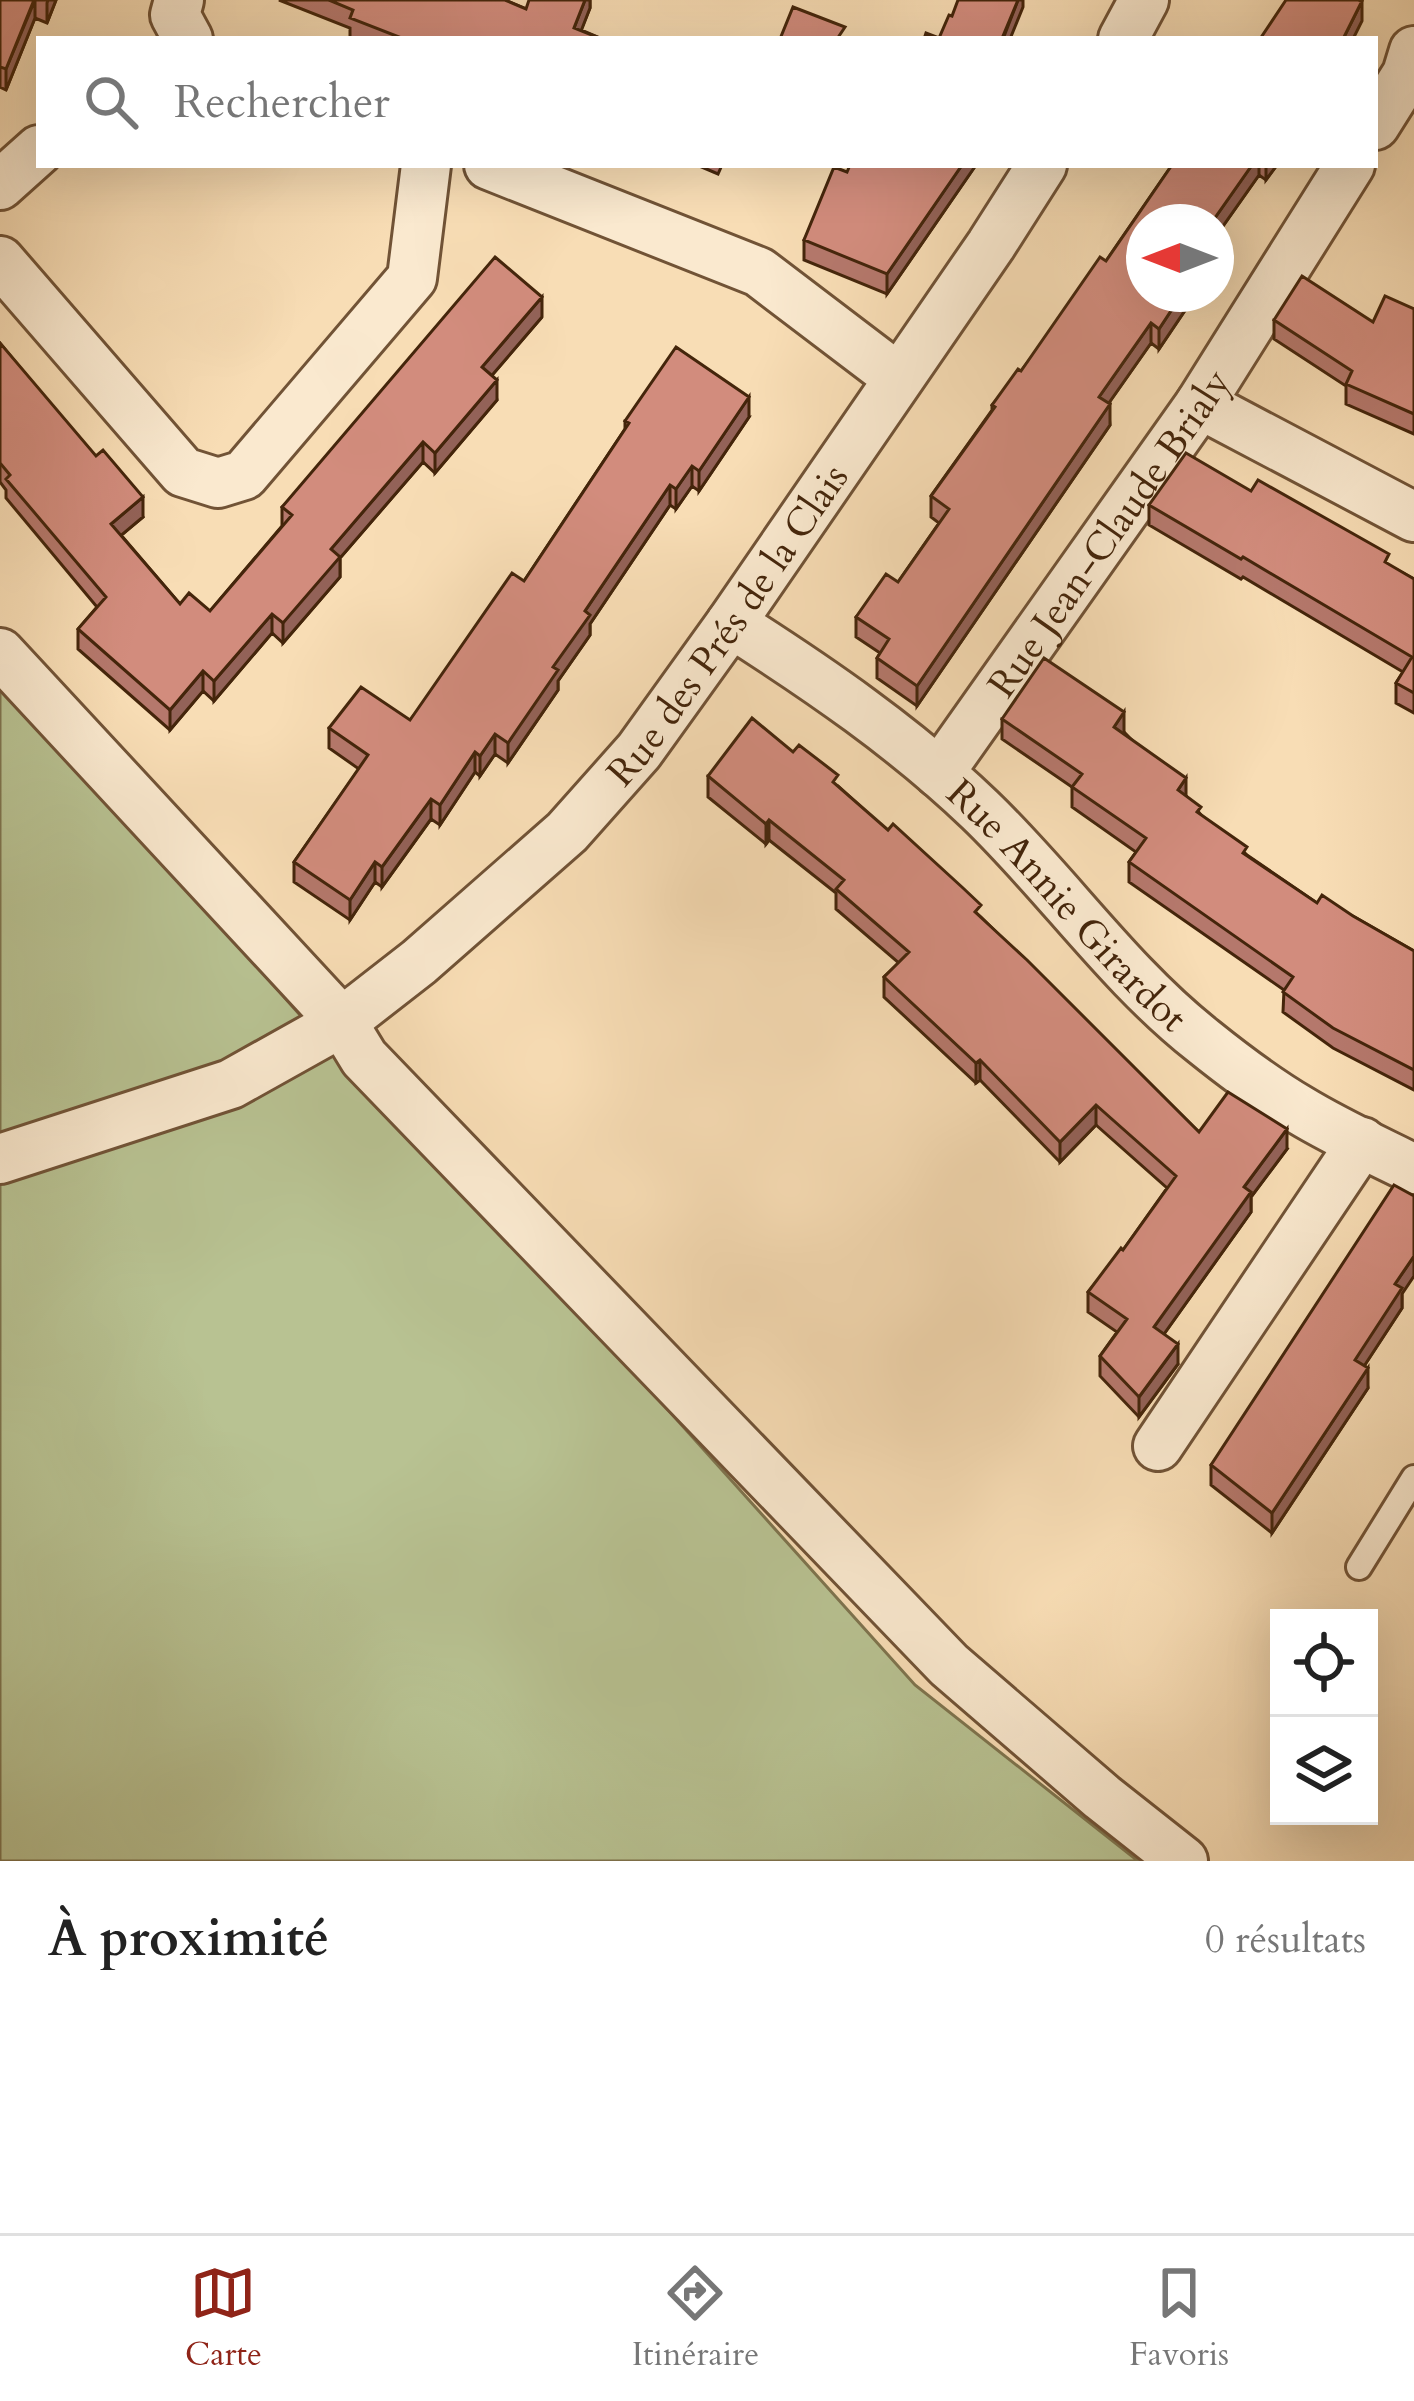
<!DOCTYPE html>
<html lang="fr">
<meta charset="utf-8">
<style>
:root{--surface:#fff;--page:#f2f2f2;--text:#222;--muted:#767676;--line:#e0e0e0;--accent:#8f2418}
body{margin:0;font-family:Cardo,serif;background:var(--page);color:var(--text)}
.controls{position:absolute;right:36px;bottom:36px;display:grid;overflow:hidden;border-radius:0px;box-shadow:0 12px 48px #0002}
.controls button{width:108px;height:108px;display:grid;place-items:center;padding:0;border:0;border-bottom:3px solid var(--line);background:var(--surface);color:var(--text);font:60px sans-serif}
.compass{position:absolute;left:1126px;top:204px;width:108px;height:108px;border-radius:50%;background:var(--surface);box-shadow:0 12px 48px #0002;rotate:270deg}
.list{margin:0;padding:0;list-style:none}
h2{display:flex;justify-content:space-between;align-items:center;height:156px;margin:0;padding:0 48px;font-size:51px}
h2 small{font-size:39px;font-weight:400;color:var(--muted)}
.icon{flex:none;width:66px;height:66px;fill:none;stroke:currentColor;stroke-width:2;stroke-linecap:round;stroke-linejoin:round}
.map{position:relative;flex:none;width:1414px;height:1861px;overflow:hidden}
.search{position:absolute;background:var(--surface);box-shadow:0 12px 48px #0002;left:36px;right:36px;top:36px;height:132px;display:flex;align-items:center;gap:30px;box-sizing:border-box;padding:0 42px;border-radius:0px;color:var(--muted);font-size:45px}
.sheet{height:372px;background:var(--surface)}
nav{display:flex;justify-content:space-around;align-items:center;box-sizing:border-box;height:168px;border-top:3px solid var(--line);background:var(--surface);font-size:33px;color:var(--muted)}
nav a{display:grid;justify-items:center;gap:6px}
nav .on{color:var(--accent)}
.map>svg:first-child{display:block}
.green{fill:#b8c292;stroke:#7e744e;stroke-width:3}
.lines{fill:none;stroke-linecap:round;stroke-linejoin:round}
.lane-casing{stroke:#715336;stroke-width:30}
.street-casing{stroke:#715336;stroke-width:54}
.lane{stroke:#fae9cf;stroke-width:24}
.street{stroke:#fae9cf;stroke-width:48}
.wall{fill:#b5786c;stroke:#44250b;stroke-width:3}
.shaded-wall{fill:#936258;stroke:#44250b;stroke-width:3}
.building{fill:#d28c7d;stroke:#44250b;stroke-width:3}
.labels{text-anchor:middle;stroke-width:9;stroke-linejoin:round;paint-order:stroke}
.street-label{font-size:39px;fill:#44250b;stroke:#fae9cf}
</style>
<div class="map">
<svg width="1414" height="1861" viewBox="0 0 1414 1861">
<rect width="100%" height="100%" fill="#f8ddb5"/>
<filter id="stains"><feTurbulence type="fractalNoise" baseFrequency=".00167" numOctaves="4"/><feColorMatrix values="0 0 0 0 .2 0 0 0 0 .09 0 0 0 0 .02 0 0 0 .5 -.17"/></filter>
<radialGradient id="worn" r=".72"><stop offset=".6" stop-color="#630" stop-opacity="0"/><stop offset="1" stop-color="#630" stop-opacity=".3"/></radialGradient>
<path class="green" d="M 0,675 L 337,1057 L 555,1284 L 915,1685 L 1138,1861 L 0,1861 Z"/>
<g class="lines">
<defs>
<path id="lane" d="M 1359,1567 L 1414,1478"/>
<g id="street">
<path d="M 179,0 L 175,15 L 188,39"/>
<path d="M 1123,39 L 1144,0"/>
<path d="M 1375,125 L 1407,74 L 1414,51"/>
<path d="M 489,165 L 759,272 L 880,364 L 899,376"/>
<path d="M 0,185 L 39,150"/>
<path d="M 0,261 L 183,472 L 218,483 L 244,475 L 412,278 L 426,165"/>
<path d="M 1200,404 L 1414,517"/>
<path id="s1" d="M 731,623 C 819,679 905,738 980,810 C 1057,884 1119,975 1203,1041 C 1234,1066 1266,1090 1300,1110 C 1336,1132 1376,1150 1414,1169"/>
<path d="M 0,653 L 342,1022 L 364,1058 L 949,1665 L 1102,1797 L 1183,1861"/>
<path id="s2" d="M 939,773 L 1200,404 L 1350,165"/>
<path id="s3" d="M 0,1159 L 231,1084 L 342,1022 L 419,962 L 567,832 L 639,751 L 731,623 L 991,245 L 1042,165"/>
<path d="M 1158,1446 L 1362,1142"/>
</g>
</defs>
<use href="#lane" class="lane-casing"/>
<use href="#street" class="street-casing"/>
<use href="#lane" class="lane"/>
<use href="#street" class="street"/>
</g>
<path class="wall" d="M 0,0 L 56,0 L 47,23 L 35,18 L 6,90 L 0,87 Z
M 279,0 L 505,0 L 526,9 L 590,0 L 590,8 L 581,30 L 602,39 L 353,39 L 350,38 L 350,28 Z
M 697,165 L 722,165 L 718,174 Z
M 976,165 L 887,294 L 804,260 L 804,240 L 847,172 Z
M 1172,165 L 1277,165 L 1266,180 L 1259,175 L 1221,229 L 1221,249 L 1216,222 L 1196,294 L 1159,349 L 1151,343 L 1108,404 L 1110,425 L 917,706 L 877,678 L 877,658 L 880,653 L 856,637 L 856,617 L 898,582 L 939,523 L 931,517 L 931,496 L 992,410 L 992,405 L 1021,371 L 1106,261 Z
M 1414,309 L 1414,434 L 1346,404 L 1346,386 L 1274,339 L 1274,320 L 1373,322 Z
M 542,317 L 492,375 L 497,400 L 435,473 L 423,462 L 340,558 L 340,577 L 283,643 L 272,633 L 214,701 L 203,691 L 170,730 L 78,649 L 78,629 L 97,607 L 6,498 L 6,490 L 0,482 L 0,343 L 143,517 L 121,535 L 180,604 L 210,611 L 282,526 L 282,507 Z
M 749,417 L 699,491 L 692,486 L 676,509 L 670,505 L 590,624 L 590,635 L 558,681 L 558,690 L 508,763 L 495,754 L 480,776 L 475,772 L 440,825 L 431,819 L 382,887 L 375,882 L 350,920 L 294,882 L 294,862 L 359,769 L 329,748 L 329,728 L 410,720 L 524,581 L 625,429 L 625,421 Z
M 1251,491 L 1414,579 L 1414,713 L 1396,703 L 1396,683 L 1403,672 L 1243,577 L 1241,579 L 1149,525 L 1149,505 Z
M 1002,719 L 1124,732 L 1186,796 L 1201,815 L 1247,855 L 1317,903 L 1353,916 L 1414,951 L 1414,1090 L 1333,1048 L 1283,1012 L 1284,990 L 1129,882 L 1129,862 L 1136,852 L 1072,807 L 1072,787 L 1002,739 Z
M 708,776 L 838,786 L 981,917 L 1199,1132 L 1287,1149 L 1251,1197 L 1251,1212 L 1164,1334 L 1178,1364 L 1139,1417 L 1100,1376 L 1100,1356 L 1117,1332 L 1088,1312 L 1088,1292 L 1123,1250 L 1167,1188 L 1096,1125 L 1060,1162 L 980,1080 L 976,1083 L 884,997 L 884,977 L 899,963 L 836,909 L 836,893 L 769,840 L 766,844 L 708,797 Z
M 1402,1294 L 1402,1308 L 1364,1366 L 1368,1388 L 1272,1533 L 1211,1485 L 1211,1465 Z"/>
<path class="shaded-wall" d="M 35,0 L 35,18 L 6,90 L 6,69 Z
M 48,0 L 56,0 L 47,23 L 47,3 Z
M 585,0 L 590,0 L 590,8 L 578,39 L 574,28 Z
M 1018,0 L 1023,0 L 1023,7 L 1010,39 L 1003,39 Z
M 1362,1 L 1362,21 L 1353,39 L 1343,39 Z
M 962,165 L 976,165 L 887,294 L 887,274 Z
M 1252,165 L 1259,165 L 1259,175 L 1221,229 L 1221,249 L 1216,255 L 1216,222 L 1212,222 Z
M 1266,165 L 1277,165 L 1266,180 Z
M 1182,294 L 1196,294 L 1159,349 L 1159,329 Z
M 542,297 L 542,317 L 482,387 L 482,367 Z
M 1151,323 L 1151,343 L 1099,417 L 1099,397 Z
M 497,380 L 497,400 L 435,473 L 435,453 Z
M 749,397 L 749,417 L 699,491 L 699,471 Z
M 1110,404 L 1110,425 L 917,706 L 917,686 Z
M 423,442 L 423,462 L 340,558 L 340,577 L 283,643 L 283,623 L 331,549 Z
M 692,466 L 692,486 L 676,509 L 676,489 Z
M 670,485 L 670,505 L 590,624 L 590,635 L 558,681 L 558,690 L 508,763 L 508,743 L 585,611 Z
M 143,497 L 143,517 L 111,544 L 111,524 Z
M 272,614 L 272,633 L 214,701 L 214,681 Z
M 203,671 L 203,691 L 170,730 L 170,710 Z
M 1124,712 L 1124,732 L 1114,747 L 1114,727 Z
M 495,734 L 495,754 L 480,776 L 480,756 Z
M 475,752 L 475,772 L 440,825 L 440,805 Z
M 1186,778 L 1186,798 L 1178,790 Z
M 431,799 L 431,819 L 382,887 L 382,867 Z
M 769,820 L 769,840 L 766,844 L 766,824 Z
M 375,862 L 375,882 L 350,920 L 350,900 Z
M 980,1060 L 980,1080 L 976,1083 L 976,1063 Z
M 1096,1105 L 1096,1125 L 1060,1162 L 1060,1142 Z
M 1287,1129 L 1287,1149 L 1251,1197 L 1251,1212 L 1154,1348 L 1154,1327 L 1244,1187 Z
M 1414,1256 L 1414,1276 L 1402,1294 L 1402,1308 L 1355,1380 L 1355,1360 L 1395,1284 Z
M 1178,1344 L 1178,1364 L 1139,1417 L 1139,1397 Z
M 1368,1368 L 1368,1388 L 1272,1533 L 1272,1513 Z"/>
<path class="building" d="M 0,0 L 34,0 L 6,69 L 0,67 Z
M 329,0 L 505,0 L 526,9 L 529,0 L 585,0 L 574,28 L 602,39 L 404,39 L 350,18 L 353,10 Z
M 958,0 L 1018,0 L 1003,36 L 1009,39 L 924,39 L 926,33 L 939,38 L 949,15 L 952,16 Z
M 1286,0 L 1358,0 L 1362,1 L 1343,39 L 1260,39 Z
M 793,7 L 845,27 L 837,39 L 780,39 Z
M 850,165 L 962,165 L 887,274 L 804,240 L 834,167 L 847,172 Z
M 1172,165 L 1252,165 L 1212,222 L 1144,222 L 1144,294 L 1182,294 L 1159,329 L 1151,323 L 1099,397 L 1110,404 L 917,686 L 877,658 L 889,639 L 856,617 L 886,574 L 898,582 L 949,509 L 931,496 L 995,407 L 992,405 L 1018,369 L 1021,371 L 1100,257 L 1106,261 Z
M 495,257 L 542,297 L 482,367 L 497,380 L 435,453 L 423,442 L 331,549 L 340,557 L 283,623 L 272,614 L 214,681 L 203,671 L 170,710 L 78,629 L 106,597 L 6,479 L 10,475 L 0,463 L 0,343 L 96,456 L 103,450 L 143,497 L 111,524 L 180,604 L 189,593 L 210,611 L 292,515 L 282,507 Z
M 1302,276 L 1373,322 L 1385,296 L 1414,309 L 1414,414 L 1346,384 L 1352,371 L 1274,320 Z
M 676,347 L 749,397 L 699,471 L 692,466 L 676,489 L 670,485 L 585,611 L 590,615 L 553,667 L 558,670 L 508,743 L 495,734 L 480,756 L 475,752 L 440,805 L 431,799 L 382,867 L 375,862 L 350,900 L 294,862 L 368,755 L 329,728 L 361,687 L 410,720 L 512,573 L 524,581 L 629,423 L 625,421 Z
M 1186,453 L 1251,491 L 1258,480 L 1389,554 L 1385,562 L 1414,579 L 1414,693 L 1396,683 L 1412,657 L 1243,557 L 1241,559 L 1149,505 Z
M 1044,658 L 1124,712 L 1114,727 L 1186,778 L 1178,790 L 1201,807 L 1197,812 L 1247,847 L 1243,853 L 1317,903 L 1322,895 L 1353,916 L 1414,951 L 1414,1070 L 1333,1028 L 1283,992 L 1293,977 L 1129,862 L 1146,838 L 1072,787 L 1082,774 L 1002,719 Z
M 752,718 L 793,752 L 799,745 L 838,775 L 833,782 L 888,830 L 893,824 L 963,888 L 981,905 L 975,912 L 1027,960 L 1199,1132 L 1228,1092 L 1287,1129 L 1244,1187 L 1251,1192 L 1154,1327 L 1178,1344 L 1139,1397 L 1100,1356 L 1127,1319 L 1088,1292 L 1121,1248 L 1123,1250 L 1176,1176 L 1096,1105 L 1060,1142 L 980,1060 L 976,1063 L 884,977 L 909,952 L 836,889 L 844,880 L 769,820 L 766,824 L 708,776 Z
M 1394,1185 L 1414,1196 L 1414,1256 L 1395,1284 L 1402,1288 L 1355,1360 L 1368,1368 L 1272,1513 L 1211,1465 Z"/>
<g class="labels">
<g class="street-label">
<text dy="14" stroke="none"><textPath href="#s2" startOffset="294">Rue Jean-Claude Brialy</textPath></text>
<text dy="14" stroke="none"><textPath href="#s3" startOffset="927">Rue des Prés de la Clais</textPath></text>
<text dy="14" stroke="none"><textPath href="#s1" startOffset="441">Rue Annie Girardot</textPath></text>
</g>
</g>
<rect width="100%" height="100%" filter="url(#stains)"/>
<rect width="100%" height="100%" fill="url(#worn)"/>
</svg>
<div class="controls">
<button><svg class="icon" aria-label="locate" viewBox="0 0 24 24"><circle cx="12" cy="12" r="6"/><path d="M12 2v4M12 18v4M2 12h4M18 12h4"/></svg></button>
<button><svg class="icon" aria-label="layers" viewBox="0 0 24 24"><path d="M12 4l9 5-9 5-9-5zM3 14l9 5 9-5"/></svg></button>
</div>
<svg class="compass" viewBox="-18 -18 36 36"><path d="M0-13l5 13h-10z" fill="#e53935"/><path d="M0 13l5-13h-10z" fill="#767676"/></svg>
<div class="search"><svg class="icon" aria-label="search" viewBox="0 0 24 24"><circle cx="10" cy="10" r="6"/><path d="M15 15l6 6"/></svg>Rechercher</div>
</div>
<section class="sheet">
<h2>À proximité<small>0 résultats</small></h2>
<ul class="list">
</ul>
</section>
<nav>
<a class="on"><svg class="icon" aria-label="map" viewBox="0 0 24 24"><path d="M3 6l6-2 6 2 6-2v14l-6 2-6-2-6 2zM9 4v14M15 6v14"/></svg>Carte</a>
<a><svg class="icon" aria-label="directions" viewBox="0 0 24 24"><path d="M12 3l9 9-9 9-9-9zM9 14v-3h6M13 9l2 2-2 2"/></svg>Itinéraire</a>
<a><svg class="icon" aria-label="saved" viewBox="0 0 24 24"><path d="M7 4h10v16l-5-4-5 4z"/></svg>Favoris</a>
</nav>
